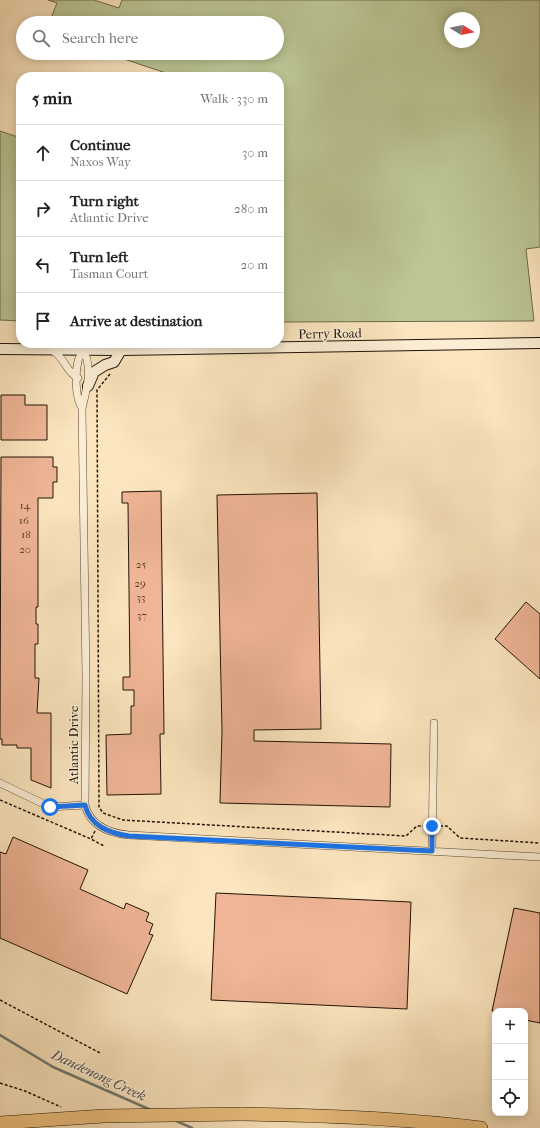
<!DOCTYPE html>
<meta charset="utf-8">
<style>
:root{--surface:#fff;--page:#f6f6f6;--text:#222;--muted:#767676;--line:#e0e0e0}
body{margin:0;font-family:"IM FELL French Canon",serif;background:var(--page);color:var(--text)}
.controls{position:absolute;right:12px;bottom:12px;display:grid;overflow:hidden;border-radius:8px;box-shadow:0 2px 10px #0003}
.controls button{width:36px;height:36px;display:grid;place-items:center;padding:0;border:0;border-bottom:1px solid var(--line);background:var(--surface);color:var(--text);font:20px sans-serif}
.compass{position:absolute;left:444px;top:12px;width:36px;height:36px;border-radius:50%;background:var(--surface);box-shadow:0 2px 10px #0003;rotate:100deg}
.stop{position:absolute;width:12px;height:12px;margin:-9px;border:3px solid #1a73e8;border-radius:50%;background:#fff}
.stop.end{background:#1a73e8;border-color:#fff;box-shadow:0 1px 4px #0008}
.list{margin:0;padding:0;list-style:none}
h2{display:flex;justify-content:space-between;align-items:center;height:52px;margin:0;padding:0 16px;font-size:17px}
h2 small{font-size:13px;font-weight:400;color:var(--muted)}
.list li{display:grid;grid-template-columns:26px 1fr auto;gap:12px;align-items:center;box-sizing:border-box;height:56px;padding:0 16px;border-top:1px solid var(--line)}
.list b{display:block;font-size:15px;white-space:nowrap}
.list p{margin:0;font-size:13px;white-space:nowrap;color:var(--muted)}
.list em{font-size:13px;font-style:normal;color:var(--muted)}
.icon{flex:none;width:22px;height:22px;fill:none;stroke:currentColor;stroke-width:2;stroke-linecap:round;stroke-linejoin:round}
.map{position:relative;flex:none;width:540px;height:1128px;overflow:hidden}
.search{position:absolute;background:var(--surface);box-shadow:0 2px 10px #0003;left:16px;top:16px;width:268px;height:44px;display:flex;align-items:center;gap:10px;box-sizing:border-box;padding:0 14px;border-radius:22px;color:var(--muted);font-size:15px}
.panel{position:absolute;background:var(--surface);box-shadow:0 2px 10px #0003;left:16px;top:72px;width:268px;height:276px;border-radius:16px}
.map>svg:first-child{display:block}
.green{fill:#bcc594;stroke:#6e6c4e;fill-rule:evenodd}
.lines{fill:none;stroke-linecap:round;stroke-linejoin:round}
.stream{stroke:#6e7972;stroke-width:2.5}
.building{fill:#efb596;stroke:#211407}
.minor-casing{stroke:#584835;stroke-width:8}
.secondary-casing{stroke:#211407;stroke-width:12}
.motorway-casing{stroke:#211407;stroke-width:14}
.path{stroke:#211407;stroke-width:1.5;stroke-dasharray:3 2;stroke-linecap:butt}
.minor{stroke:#fceed5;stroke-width:7}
.secondary{stroke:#fceed5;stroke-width:10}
.motorway{stroke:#eec27f;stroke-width:13}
.motorway-bridge-casing{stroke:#211407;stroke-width:14;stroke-linecap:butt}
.motorway-bridge{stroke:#eec27f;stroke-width:13}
.route{stroke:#1a73e8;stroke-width:5}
.labels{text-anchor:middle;stroke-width:3;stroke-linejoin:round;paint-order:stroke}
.number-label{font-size:11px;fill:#543c2b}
.street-label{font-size:13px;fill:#211407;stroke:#fceed5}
.water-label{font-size:14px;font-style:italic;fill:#4e4f46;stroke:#fceed5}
</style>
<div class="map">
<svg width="540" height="1128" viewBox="0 0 540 1128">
<rect width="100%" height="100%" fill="#fbe5be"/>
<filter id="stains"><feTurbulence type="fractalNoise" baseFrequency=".005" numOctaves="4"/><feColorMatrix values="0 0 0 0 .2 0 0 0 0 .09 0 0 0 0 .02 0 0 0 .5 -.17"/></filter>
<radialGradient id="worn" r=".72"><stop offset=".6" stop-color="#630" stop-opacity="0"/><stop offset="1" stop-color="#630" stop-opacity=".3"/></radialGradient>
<path class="green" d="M 48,0 L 94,0 L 119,8 L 122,0 L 540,0 L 540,247 L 526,249 L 534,321 L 279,322 L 279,77 L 178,77 L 106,53 L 277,53 L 277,23 L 49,23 L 57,3 ZM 450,18 L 474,18 L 474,42 L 450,42 Z
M 0,131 L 21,138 L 21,321 L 0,320 Z"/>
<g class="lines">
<path class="stream" d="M 0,1035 L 53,1067 L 151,1110
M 174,1120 L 192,1128"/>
</g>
<path class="building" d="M 1,395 L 25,395 L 25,405 L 47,405 L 47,440 L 1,440 Z
M 1,457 L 53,457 L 53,467 L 57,467 L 57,482 L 53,482 L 53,498 L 38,498 L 38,607 L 36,607 L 36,624 L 38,624 L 38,644 L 35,644 L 35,678 L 39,678 L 37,713 L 51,713 L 51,788 L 31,780 L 31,748 L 17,748 L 17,745 L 2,745 L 2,739 L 0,739 Z
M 161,491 L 164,734 L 160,734 L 161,794 L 107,795 L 106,735 L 131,734 L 131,706 L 134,706 L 134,690 L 123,690 L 123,677 L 130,677 L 128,503 L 122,503 L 122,492 Z
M 317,493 L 321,729 L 254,730 L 254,741 L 391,744 L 390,807 L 220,803 L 222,731 L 217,495 Z
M 526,602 L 540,614 L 540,679 L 495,639 Z
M 13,837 L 88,870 L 80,889 L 124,909 L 126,903 L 149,913 L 146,921 L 153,924 L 149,934 L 153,935 L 127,994 L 0,938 L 0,852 L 6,854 Z
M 216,893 L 411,902 L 407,1009 L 211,1000 Z
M 514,908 L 540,913 L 540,1023 L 525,1020 L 525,1011 L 492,1011 Z"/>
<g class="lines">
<defs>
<path id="minor" d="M 83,349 C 93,368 87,388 82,408 L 86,677 L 85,805 C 90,826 109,833 129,835 L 540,857
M 52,350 C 67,360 64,370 78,378
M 82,408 C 75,397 75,374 78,361 C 79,357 82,353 83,349
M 0,783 L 50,807 L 85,805
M 432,851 L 434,723"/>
<path id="secondary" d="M 0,349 L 121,350 L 540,343
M 88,386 L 94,372 L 105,365 L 114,362 L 121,350"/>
<path id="motorway" d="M 241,1114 C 321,1115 402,1118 481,1128"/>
</defs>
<use href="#minor" class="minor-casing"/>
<use href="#secondary" class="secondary-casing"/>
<use href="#motorway" class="motorway-casing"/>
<path class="path" d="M 110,374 L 97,390 L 99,807 L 103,813 L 123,820 L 406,836 L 417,826 L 424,826
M 0,800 L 91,839
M 440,826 L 447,826 L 460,838 L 540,843
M 95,831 L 91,839 L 104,846
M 0,1000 L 100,1053
M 0,1083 L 25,1091 L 61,1107"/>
<use href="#minor" class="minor"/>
<use href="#secondary" class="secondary"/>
<use href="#motorway" class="motorway"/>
<defs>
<path id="motorway-bridge" d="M 0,1123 L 104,1116 L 241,1114"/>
</defs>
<use href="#motorway-bridge" class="motorway-bridge-casing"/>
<use href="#motorway-bridge" class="motorway-bridge"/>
</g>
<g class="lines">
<path class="route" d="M 50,807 L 85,805 C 90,826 109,833 129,836 L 432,851 L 432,826"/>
</g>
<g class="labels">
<g class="number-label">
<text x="25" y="509">14</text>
<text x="24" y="524">16</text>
<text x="26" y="538">18</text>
<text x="25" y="553">20</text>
<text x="141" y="568">25</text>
<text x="140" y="587">29</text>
<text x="141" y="601">33</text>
<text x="142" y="619">37</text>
</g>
<g class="street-label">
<text transform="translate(330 333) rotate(-1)" y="5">Perry Road</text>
<text transform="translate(73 745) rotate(-90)" y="5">Atlantic Drive</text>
</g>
<g class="water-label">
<text transform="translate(99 1075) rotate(25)" y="5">Dandenong Creek</text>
</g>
</g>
<rect width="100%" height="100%" filter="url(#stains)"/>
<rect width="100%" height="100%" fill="url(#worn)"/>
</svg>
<div class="controls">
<button>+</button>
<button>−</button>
<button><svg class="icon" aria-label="locate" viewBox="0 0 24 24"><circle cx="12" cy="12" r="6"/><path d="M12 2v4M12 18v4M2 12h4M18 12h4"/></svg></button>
</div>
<svg class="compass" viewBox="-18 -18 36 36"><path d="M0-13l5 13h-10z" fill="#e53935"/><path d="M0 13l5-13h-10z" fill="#767676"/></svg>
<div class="stop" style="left:50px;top:807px"></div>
<div class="stop end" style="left:432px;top:826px"></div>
<div class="search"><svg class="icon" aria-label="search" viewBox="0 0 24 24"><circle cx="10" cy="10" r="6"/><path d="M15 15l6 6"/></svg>Search here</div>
<section class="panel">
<h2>5 min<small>Walk · 330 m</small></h2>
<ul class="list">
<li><svg class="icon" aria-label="ahead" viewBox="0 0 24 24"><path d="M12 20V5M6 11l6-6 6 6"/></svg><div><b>Continue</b><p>Naxos Way</p></div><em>30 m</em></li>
<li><svg class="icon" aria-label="right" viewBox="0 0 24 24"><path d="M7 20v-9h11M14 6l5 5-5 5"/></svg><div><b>Turn right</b><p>Atlantic Drive</p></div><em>280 m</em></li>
<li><svg class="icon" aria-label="left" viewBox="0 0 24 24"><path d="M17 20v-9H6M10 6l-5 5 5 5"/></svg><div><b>Turn left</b><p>Tasman Court</p></div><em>20 m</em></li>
<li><svg class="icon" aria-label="arrive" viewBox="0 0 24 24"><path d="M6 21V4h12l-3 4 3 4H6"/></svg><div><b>Arrive at destination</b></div></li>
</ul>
</section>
</div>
